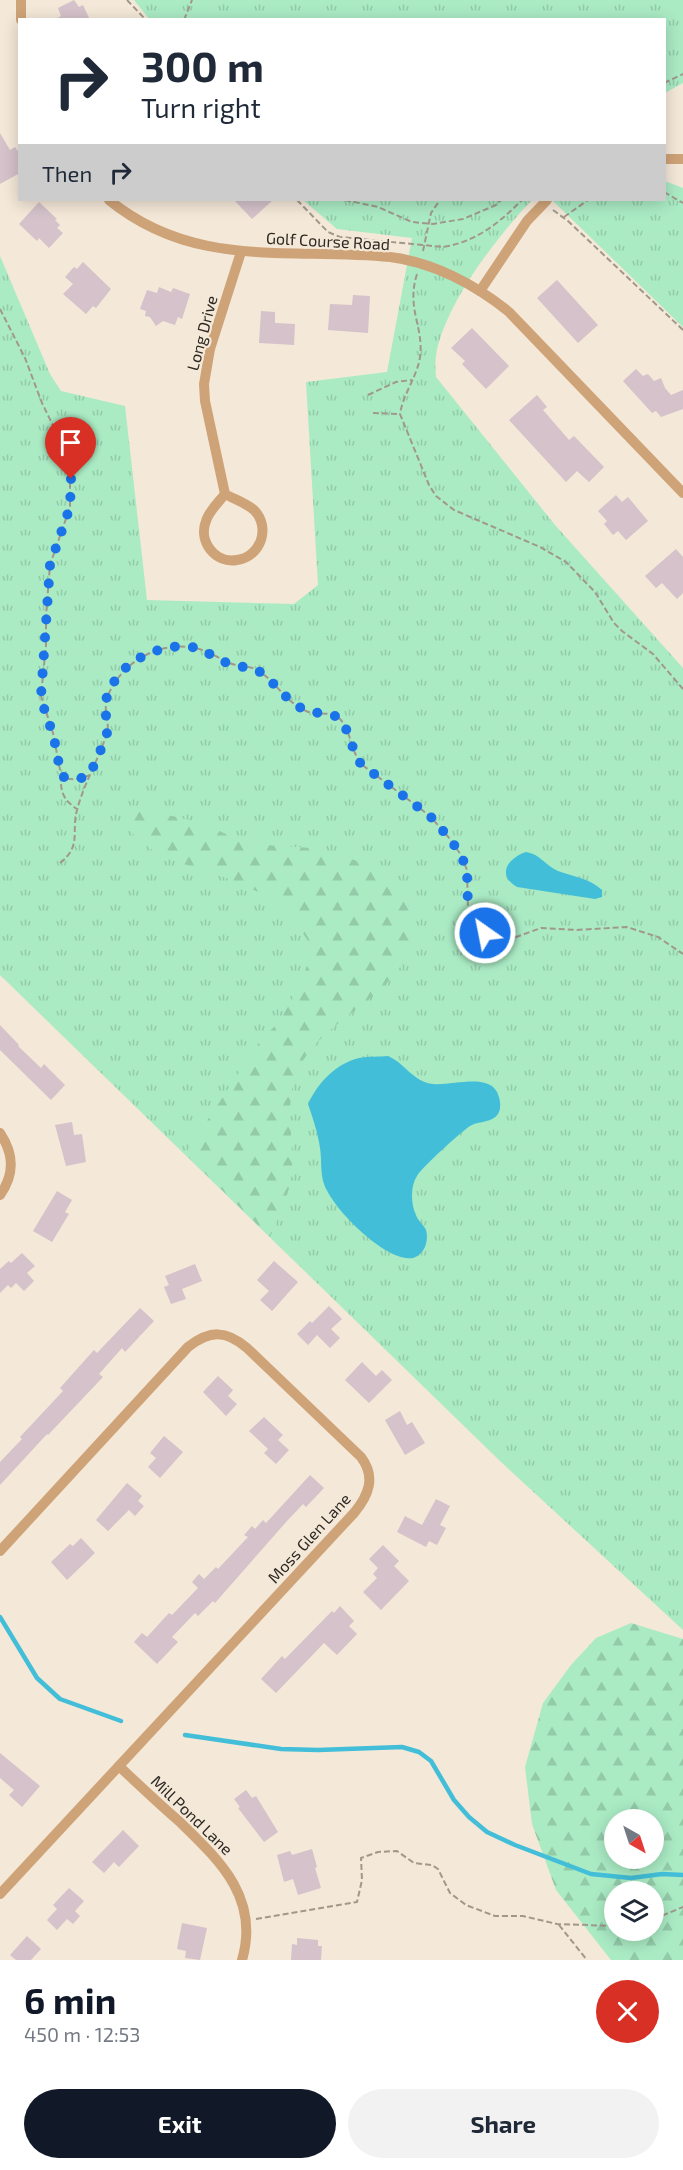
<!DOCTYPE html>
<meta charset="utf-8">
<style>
body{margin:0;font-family:"Exo 2",sans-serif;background:#f2f2f3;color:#1f2937;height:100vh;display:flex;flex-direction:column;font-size:22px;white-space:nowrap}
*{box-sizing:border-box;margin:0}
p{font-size:20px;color:#747a83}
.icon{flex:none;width:33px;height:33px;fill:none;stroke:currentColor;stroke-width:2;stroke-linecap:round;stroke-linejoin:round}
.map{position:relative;height:1960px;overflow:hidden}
.drawer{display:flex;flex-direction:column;background:#fff;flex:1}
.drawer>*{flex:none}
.hud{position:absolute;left:18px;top:18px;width:648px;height:183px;border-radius:0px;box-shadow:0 3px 15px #0003;background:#fff;color:#1f2937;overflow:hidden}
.needle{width:39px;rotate:141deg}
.fabs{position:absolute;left:604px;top:1809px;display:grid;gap:12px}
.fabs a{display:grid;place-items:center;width:60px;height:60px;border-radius:50%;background:#fff;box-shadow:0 3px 15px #0003;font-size:30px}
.pin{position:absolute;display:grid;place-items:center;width:51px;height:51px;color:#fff;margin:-62px -26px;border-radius:50% 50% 50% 0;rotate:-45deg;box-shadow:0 0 6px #0007}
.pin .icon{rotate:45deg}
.me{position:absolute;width:66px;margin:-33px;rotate:327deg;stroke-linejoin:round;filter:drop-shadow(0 0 4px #0008)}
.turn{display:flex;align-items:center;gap:21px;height:126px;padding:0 24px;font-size:27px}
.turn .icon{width:78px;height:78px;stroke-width:2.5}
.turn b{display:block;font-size:42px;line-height:51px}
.then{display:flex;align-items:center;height:57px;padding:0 24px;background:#0003;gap:12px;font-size:22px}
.round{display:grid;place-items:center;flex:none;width:63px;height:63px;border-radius:32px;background:#f2f2f3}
.headline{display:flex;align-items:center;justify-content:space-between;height:102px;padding:0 24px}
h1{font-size:36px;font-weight:700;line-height:45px;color:#111827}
.button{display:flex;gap:12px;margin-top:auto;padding:12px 24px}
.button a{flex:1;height:69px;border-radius:36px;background:#111827;color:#fff;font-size:24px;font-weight:700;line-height:69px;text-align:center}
.button a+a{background:#f2f2f3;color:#1f2937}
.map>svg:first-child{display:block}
.grass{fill:url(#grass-tufts)}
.forest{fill:url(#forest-firs);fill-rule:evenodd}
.water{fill:#42bed8}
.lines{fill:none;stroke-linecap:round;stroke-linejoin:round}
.stream{stroke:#42bed8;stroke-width:4.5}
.building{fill:#d5c2ca}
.path{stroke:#a1988c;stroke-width:2;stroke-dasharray:6 3;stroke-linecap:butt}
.minor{stroke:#cfa378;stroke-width:10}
.route{stroke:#1a73e8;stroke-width:10;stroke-dasharray:0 18}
.labels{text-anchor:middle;stroke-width:4.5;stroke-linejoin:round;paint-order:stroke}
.street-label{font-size:16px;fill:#2e2923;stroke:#f4e8d8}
</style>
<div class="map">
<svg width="683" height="1960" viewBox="0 0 683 1960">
<defs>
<pattern id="grass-tufts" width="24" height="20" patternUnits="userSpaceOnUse" patternTransform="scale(1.5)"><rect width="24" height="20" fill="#aaebc4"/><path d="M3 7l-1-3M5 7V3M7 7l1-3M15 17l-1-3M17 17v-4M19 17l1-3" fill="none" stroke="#93caa8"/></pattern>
<pattern id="forest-firs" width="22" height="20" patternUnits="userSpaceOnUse" patternTransform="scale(1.5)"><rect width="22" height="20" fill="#aaebc4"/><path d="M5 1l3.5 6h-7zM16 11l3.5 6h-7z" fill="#93caa8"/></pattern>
</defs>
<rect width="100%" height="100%" fill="#f4e8d8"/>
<g class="grass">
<polygon points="134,0 683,0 683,83 665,93 664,20 150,20"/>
<polygon points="665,181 683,188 683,327 552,200 664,200"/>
<path d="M303,200H532C497,237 452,295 438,345C435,356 435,366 436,377L555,525L683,668V1630L500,1461L0,975V256L50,374L61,391L125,406L147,600L294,604L318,585L306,382L387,372L412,238L337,229Z"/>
</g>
<g class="forest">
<path d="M139,808C158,813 178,817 197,822C214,826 229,838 247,842C273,848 299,845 324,850C390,866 448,916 389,981C360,1013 310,1033 295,1078C285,1106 294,1143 292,1173C289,1196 279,1216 270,1237L185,1154L260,1041L278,1023L297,991L308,963V941L295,921L263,894L224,877L162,857L139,840L123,824L131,814Z"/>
<path d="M631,1623L683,1639V1960H611L556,1890L532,1824L525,1767L543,1703L571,1665L596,1638ZM615,1820H654V1858H615ZM615,1892H654V1930H615Z"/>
</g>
<g class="water">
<path d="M526,852C540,854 546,866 558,871C574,877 589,878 602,890V897L595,899L517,887C496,875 508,858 526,852Z"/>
<path d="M388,1056C405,1063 413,1082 433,1084C452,1086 487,1073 497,1092C500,1098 502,1108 498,1114C492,1123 478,1121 470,1126C460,1133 423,1166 417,1176C410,1186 411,1205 416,1215C418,1221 424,1225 426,1230C430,1244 421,1261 406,1258C380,1255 333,1209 324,1184C320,1172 322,1160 320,1148C318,1133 313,1119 308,1104C318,1083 335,1064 359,1058C368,1056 379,1057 388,1056Z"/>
</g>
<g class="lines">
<g class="stream">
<polyline points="0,1617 37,1678 60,1699 121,1721"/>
<polyline points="185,1735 281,1749 318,1750 402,1747 419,1752 431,1761 454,1800 469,1817 487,1832 515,1845 591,1874 631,1878 662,1874 683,1875"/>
</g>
</g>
<g class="building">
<polygon points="74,0 79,7 83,5 90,20 54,20 61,16 58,8"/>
<polygon points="0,133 10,150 15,147 20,154 20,173 0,184"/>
<polygon points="234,200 273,200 252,219"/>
<polygon points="39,202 57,219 55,220 60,225 57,228 63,233 49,248 39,238 37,241 19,224"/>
<polygon points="83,262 111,289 96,308 93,306 86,314 63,294 73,284 65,277 74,267 77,269"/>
<polygon points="557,280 598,325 578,343 537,298"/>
<polygon points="159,287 171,292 173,288 190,294 182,319 178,317 175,325 163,321 156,326 150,317 145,316 146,311 140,309 147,290 157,293"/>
<polygon points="353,295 370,296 368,333 328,330 330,304 352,305"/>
<polygon points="261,311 275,312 275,323 295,324 294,345 259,343"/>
<polygon points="472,328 509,366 486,389 462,364 465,361 451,348"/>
<polygon points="636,369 643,376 648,374 654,381 661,378 665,388 671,395 683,390 683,409 661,417 656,411 652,413 623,381"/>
<polygon points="537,395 547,407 543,410 569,440 574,436 604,467 589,482 577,471 566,482 509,420"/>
<polygon points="616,495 622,502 628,497 648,521 626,540 618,531 613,535 604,524 607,521 598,511"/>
<polygon points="676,549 683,557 683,593 677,599 662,583 656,588 645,576"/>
<polygon points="0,1025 19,1045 18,1046 41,1068 44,1064 65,1085 51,1100 0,1050"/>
<polygon points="72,1122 74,1135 82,1134 86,1162 66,1166 55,1125"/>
<polygon points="57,1191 72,1200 65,1212 69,1214 52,1242 33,1231"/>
<polygon points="22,1253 35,1266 27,1273 34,1281 24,1291 16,1283 11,1288 8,1285 0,1293 0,1269 9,1261 11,1263"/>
<polygon points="274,1261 298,1282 272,1311 260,1300 269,1291 257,1280"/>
<polygon points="195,1264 202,1281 182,1289 186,1299 171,1304 164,1287 169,1285 165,1276"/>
<polygon points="329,1306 342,1319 331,1329 340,1338 330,1348 317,1335 308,1345 297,1334 310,1321 312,1323"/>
<polygon points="140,1308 154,1321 125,1352 122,1348 99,1374 103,1377 48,1435 47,1434 0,1485 0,1462 22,1439 20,1437 63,1391 60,1388 94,1350 97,1353"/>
<polygon points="362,1362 376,1376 382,1370 392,1380 369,1403 345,1380"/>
<polygon points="218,1376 233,1390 228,1396 237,1404 226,1416 203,1392"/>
<polygon points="400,1411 407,1425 412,1422 425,1443 405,1455 385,1420"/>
<polygon points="264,1417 283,1435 278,1440 289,1450 276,1464 264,1453 268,1449 249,1431"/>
<polygon points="164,1436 183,1452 160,1478 148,1467 156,1458 150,1453"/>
<polygon points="310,1475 324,1488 306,1507 303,1504 287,1521 215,1603 213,1601 198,1616 195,1613 172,1637 178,1642 157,1664 134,1642 142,1633 147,1637 169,1613 172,1615 198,1588 192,1582 199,1574 204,1579 216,1567 218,1569 248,1537 244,1535 252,1526 255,1529 263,1520 266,1523"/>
<polygon points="127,1483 142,1496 138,1501 144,1506 135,1516 129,1510 108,1531 96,1520"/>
<polygon points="436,1499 450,1506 440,1525 446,1528 437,1545 429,1541 426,1547 397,1532 405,1516 422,1525"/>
<polygon points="81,1538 95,1553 67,1580 51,1562 70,1544 73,1546"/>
<polygon points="383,1545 399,1561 394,1566 409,1581 381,1610 363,1592 377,1578 373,1574 378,1568 369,1559"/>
<polygon points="340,1606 354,1621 349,1626 357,1634 337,1655 324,1643 276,1693 261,1679 282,1656 285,1659 332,1611 334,1613"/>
<polygon points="0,1753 40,1786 22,1807 9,1795 14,1790 0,1778"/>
<polygon points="246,1790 252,1798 256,1796 278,1832 264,1842 238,1808 240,1807 234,1799"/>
<polygon points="123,1830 139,1846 119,1867 114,1862 104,1873 92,1862"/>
<polygon points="312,1849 317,1867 315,1868 321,1888 298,1895 293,1879 284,1882 277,1855 290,1851 292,1855"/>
<polygon points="69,1888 84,1901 75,1911 80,1916 73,1924 67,1919 57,1930 47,1920 57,1909 53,1905"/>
<polygon points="182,1923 207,1928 200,1960 185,1958 186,1951 177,1949"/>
<polygon points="27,1936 41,1949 31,1960 16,1960 10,1955"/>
<polygon points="297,1938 318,1940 318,1946 322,1946 321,1960 291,1960 292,1944 297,1945"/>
</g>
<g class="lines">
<g class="path">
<polyline points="127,0 146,20"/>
<polyline points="184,20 192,0"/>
<polyline points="664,83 683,74"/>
<polyline points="664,192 683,203"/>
<path d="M297,200L328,232L340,237L443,247C476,242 499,223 522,200"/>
<polyline points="345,200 378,207 412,222 433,224 463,219 496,205 501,200"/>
<polyline points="553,210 568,221 683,330"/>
<polyline points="564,217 588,200"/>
<polyline points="423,251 431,213 440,200"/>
<path d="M417,274C406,309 424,326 420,357C417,377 403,394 400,414L429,485L436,496L454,510L540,547L566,562L595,592L614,623L622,631L653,654L683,689"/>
<path d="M0,309L25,358L42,403L67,454L70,466V507L50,565L46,615V645L41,696L53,733L61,775C69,782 80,779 90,775"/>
<polyline points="368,395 396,382 412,380"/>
<polyline points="373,413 400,414"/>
<path d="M61,775C60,791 63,800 77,809"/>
<path d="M60,863C82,846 71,832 77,810C84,783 99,759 107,733C110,721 103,710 107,698C119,665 154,643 189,647C202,648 216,656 227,662C237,667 248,665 257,670C276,681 283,700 306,711C317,716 331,710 340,719C351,731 351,751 361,764L430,816L450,839L461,855L467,870L468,909L478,925L489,937L505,941L541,928L576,930L627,927L658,937L683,954"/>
<polyline points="256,1919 357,1902 362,1880 361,1858 378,1852 397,1851 414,1863 432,1865 438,1869 450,1893 466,1905 495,1916 523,1916 557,1924 615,1926"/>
<polyline points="654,1919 683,1907"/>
<polyline points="559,1925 587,1960"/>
</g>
<g class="minor">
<polyline points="21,0 21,20"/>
<polyline points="664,159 683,159"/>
<path d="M109,200C195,270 289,247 390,257C433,262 476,285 509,312L683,493"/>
<polyline points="480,291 527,221 547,200"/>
<path d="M225,494C234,499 246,503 254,510C271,527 261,557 237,560C215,564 198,541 206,521C209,511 218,503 225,494L205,401L204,384L210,349L241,252"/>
<path d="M0,1133C14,1154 15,1174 0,1195"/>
<path d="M0,1551L188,1347C210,1330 226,1330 247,1348L361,1457C376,1477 369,1495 354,1513L0,1894"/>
<path d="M119,1766C139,1785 159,1804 180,1822C220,1861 260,1898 242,1960"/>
</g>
</g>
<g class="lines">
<path class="route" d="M71,479L70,507L50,565L41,696L46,716L53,733L61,775C69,782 80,779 90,775C95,761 103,747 107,733C109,724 106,718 105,710C104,698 113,681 121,673C135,655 174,641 196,648C209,652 221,662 233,665C243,668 251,666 260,672C275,683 284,698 301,708C314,716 331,710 339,719C351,731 351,751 361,764L430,816L450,839L461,855L467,870L468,909L485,933"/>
</g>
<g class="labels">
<g class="street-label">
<text transform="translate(328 241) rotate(3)" y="6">Golf Course Road</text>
<text transform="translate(202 333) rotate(-75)" y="6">Long Drive</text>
<text transform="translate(309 1538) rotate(-48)" y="6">Moss Glen Lane</text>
<text transform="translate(192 1815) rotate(44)" y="6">Mill Pond Lane</text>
</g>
</g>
</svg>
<div class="fabs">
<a><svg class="needle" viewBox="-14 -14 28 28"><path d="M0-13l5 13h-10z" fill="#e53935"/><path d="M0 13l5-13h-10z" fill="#747a83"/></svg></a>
<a><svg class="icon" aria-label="layers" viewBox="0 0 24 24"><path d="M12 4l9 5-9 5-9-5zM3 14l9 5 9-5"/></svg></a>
</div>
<div class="pin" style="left:71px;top:479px;background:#d93025"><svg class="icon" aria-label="arrive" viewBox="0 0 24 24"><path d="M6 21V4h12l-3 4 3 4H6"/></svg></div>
<svg class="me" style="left:485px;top:933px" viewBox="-20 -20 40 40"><circle r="17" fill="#1a73e8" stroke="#fff" stroke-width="3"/><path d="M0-11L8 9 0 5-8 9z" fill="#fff"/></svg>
<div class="hud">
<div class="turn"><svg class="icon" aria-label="right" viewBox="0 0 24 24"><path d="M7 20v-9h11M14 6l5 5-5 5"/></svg><div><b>300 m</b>Turn right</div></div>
<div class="then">Then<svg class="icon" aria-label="right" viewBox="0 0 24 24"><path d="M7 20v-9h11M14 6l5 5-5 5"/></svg></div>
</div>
</div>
<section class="drawer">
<div class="headline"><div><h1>6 min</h1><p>450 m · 12:53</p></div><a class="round" style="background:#d93025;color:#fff"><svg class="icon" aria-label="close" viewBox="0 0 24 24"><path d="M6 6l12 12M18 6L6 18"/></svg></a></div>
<div class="button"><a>Exit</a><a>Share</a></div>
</section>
